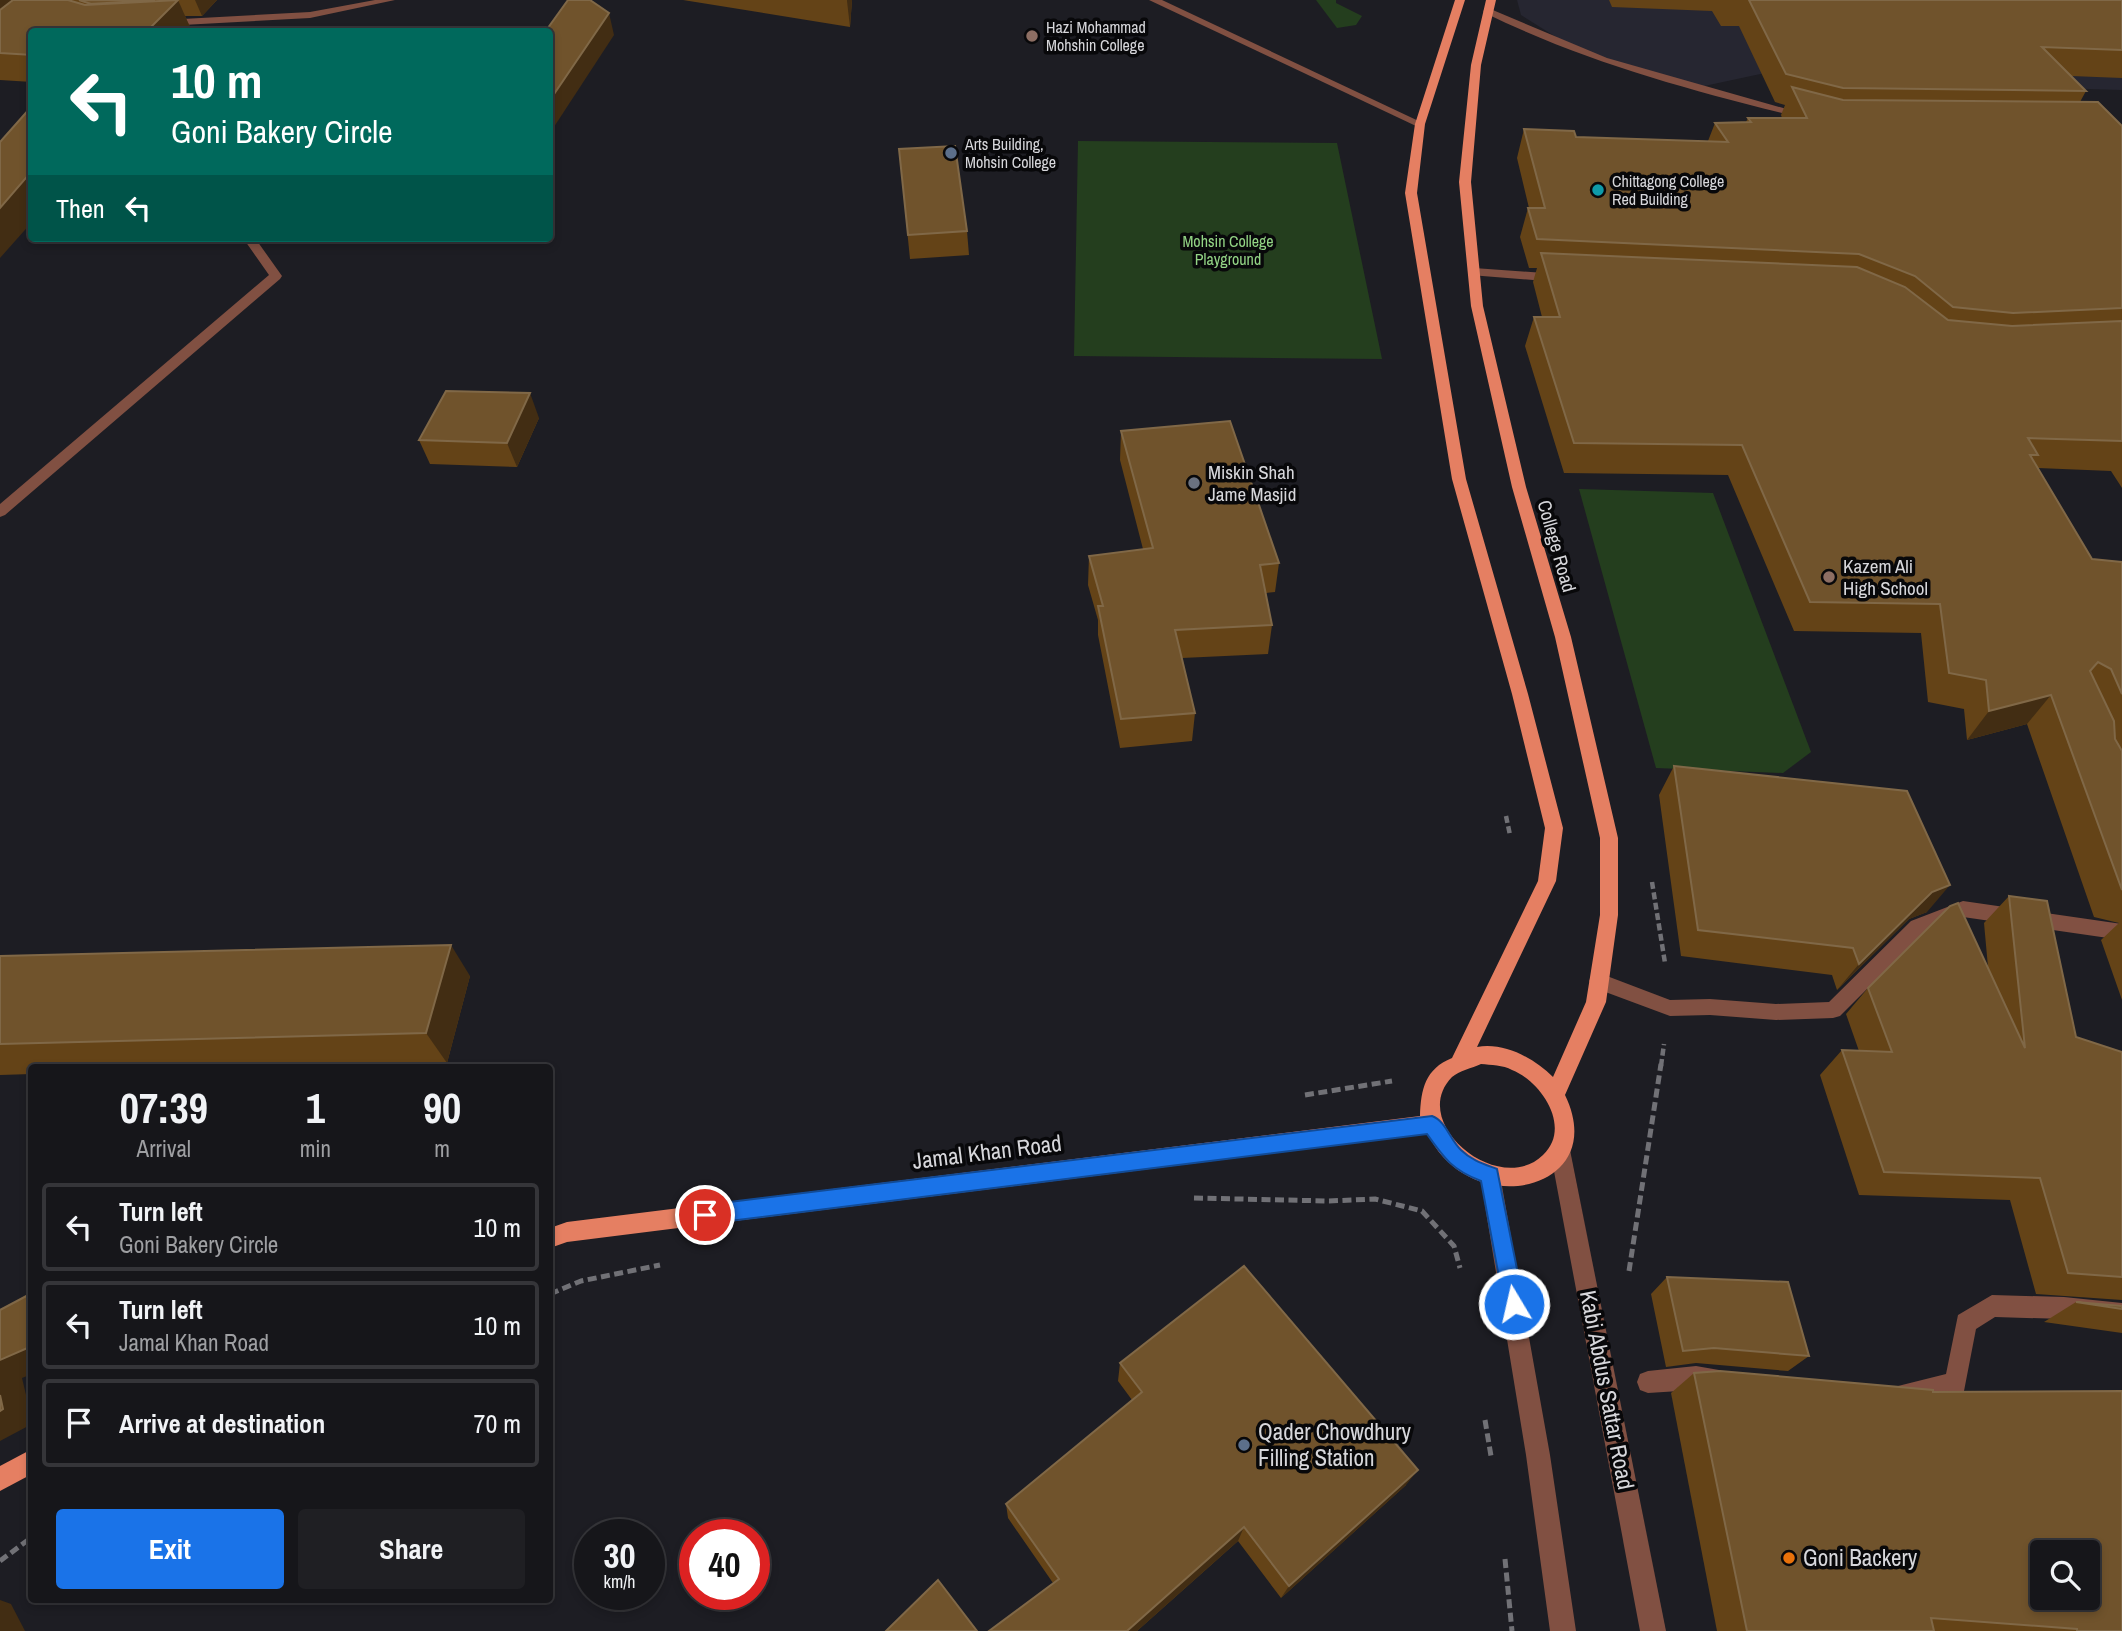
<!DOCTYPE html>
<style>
body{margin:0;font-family:"Archivo Narrow",sans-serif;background:#1f1f23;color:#f1f3f6;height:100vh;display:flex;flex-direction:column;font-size:26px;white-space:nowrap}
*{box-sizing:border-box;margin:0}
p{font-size:23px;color:#9e9fa2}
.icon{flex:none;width:38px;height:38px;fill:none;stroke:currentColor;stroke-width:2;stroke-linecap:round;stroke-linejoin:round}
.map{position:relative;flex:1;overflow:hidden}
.drawer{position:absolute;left:28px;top:1064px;width:525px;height:539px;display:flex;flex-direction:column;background:#16161a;border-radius:7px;box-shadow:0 4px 10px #0003,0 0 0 2px #353539}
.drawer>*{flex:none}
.hud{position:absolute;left:28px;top:28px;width:525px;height:214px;border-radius:7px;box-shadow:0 4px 10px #0003,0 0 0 2px #353539;background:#00695c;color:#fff;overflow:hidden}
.controls{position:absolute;left:2030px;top:1540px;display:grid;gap:14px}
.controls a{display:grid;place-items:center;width:70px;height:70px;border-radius:7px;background:#16161a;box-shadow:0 4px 10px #0003,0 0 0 2px #353539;font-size:35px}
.speed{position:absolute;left:574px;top:1519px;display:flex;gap:14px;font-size:35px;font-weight:700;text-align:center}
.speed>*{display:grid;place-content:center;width:91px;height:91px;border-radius:50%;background:#16161a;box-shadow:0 4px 10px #0003,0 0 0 2px #353539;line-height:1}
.speed small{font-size:18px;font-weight:400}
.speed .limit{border:10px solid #d22;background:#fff;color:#111}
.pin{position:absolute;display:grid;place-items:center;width:60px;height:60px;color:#fff;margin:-30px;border:4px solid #fff;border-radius:50%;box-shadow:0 2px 7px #0007}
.me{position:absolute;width:77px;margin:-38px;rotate:351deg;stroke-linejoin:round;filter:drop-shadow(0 0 5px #0008)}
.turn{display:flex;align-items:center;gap:24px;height:147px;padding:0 28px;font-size:32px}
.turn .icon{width:91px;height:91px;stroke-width:2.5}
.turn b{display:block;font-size:49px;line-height:60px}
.then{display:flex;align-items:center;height:66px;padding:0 28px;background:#0003;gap:14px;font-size:26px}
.eta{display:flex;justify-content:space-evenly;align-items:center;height:119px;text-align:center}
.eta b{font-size:42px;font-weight:700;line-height:49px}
.button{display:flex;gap:14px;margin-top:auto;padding:14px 28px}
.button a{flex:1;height:80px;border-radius:7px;background:#1a73e8;color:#fff;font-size:28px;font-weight:700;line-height:80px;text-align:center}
.button a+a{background:#1f1f23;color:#f1f3f6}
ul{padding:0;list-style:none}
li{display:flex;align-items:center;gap:21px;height:88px;margin:0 14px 10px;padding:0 14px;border:4px solid #353539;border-radius:7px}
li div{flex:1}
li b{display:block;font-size:26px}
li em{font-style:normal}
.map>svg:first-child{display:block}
.built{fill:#262631}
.green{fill:#243e1e}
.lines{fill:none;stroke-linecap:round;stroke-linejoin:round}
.path-far1{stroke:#717176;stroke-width:4.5;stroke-dasharray:7 3.5;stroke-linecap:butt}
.path{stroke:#717176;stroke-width:5;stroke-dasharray:9 4.5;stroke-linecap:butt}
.minor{fill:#815042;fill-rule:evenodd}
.major{fill:#e57f62;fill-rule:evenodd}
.wall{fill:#644317}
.shaded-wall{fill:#422d13}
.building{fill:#70532c;stroke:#806847;stroke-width:2;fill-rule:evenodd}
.route{fill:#1a73e8;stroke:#114b97;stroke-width:2}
.education-dot{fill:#8d6e63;stroke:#08080a;stroke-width:2.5}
.service-dot{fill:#5c6f8a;stroke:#08080a;stroke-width:2.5}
.culture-dot{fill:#0f9aa8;stroke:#08080a;stroke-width:2.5}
.worship-dot{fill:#6b7280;stroke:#08080a;stroke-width:2.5}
.food-dot{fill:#e8710a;stroke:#08080a;stroke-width:2.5}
.labels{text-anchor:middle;stroke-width:7;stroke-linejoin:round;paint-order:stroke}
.far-poi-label{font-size:16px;fill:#d7d7db;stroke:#08080a;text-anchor:start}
.far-park-label{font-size:16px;fill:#93d485;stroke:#08080a}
.poi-label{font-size:19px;fill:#d7d7db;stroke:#08080a;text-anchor:start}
.street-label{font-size:19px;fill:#d7d7db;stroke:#08080a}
.near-street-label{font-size:23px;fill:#d7d7db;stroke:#08080a}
.near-poi-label{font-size:23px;fill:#d7d7db;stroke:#08080a;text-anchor:start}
</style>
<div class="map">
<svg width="2122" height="1631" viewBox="0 0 2122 1631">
<rect width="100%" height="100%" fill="#1d1d23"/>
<polygon class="built" points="1517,0 2122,0 2122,90 1869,82 1765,73 1695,88 1572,47 1521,15"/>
<g class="green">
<polygon points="1316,0 1336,0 1336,3 1362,16 1356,25 1337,28"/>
<polygon points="1078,141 1337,143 1382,359 1074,356"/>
<polygon points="1579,489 1713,493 1811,752 1783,773 1656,768"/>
</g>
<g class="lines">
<g class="path-far1">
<polyline points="1506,816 1510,835"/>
<polyline points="1652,882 1665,963"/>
<polyline points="1661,1066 1664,1044"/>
</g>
<g class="path">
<polyline points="1305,1095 1392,1081"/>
<polyline points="1194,1198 1329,1201 1375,1199 1422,1211 1454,1246 1460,1268"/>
<polyline points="1629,1271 1661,1064"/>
<polyline points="550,1294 581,1281 660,1265"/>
<polyline points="1485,1420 1491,1456"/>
<polyline points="1505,1559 1512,1631"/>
<polyline points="0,1561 32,1537"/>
</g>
<g class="minor">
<polygon points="375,0 395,0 310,18 164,26 159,23 164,20 310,12"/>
<polygon points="1149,0 1162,0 1425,124 1416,126"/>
<path d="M1488,8L1607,58L1811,116L1806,119C1696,92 1587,63 1485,13L1483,11Z"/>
<polygon points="243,238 255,238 282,276 280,279 5,515 0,517 0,504 269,275"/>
<polygon points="1474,268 1558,274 1564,278 1558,282 1470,275 1468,272"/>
<polygon points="1963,901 2122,924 2122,940 1963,917 1925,931 1840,1016 1833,1018 1776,1020 1710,1015 1670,1016 1592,987 1589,981 1592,975 1599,973 1670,1000 1710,999 1776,1004 1829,1002 1911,921"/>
<polygon points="1560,1140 1567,1143 1570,1150 1666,1631 1640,1631 1550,1150 1553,1143"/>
<polygon points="1490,1165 1497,1168 1500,1175 1550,1455 1576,1631 1550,1631 1526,1455 1480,1175 1483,1168"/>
<polygon points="1992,1295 2064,1297 2122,1303 2122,1325 2064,1319 1995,1317 1976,1329 1964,1391 1906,1406 1898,1402 1894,1394 1898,1386 1946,1374 1958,1315"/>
<polygon points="1696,1366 1719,1370 1722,1378 1719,1386 1711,1389 1648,1393 1640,1390 1637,1382 1640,1374 1648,1371"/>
</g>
<g class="major">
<path d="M1455,0H1465L1425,124L1417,193L1466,479L1528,694L1563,828L1556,881L1477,1047C1504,1042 1534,1058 1553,1077L1586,1002L1600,915V838L1555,637L1512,487L1471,306L1459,182L1471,65L1486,0H1496L1481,65L1471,182L1483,306L1526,487L1571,637L1618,838V915L1606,1002L1565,1095C1612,1192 1469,1222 1428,1134L567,1242L550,1248V1228L567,1222L1420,1116C1421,1089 1425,1069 1452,1058L1538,881L1545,828L1512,694L1452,479L1405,193L1415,124ZM1481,1064C1491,1065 1503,1065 1512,1070C1542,1082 1572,1128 1543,1155C1499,1198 1407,1123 1452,1077C1459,1071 1472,1068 1481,1064Z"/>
<polygon points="32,1449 32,1474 0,1491 0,1466"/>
</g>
</g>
<g class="wall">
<polygon points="0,0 217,0 202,16 185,16 190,27 32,32 32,82 0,80"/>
<polygon points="683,0 852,0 850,27"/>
<polygon points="1609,0 2122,0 2122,78 2071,76 2086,91 2080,102 2122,126 2122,488 2111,471 2038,468 2092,559 2122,562 2122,1000 2101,940 2119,923 2094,917 2027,724 1967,740 1964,709 1928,702 1921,633 1794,631 1728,475 1564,473 1525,346 1534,317 1542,317 1533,282 1537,268 1529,268 1520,237 1528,208 1529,208 1517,158 1524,129 1576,137 1708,141 1715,123 1746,122 1748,118 1782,118 1781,115 1785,105 1775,102 1739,26 1721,26 1712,11 1612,7"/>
<polygon points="899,149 967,231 969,255 910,259"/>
<polygon points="539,418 517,467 430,464 419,440"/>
<polygon points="1121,431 1279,563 1275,592 1266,593 1272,625 1268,654 1182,658 1195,713 1192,741 1120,748 1098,635 1098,620 1088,585 1089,556 1143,549 1120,460"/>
<polygon points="1674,766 1927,912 1909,919 1837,990 1832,975 1681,956 1659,795"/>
<polygon points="2009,896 2076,1037 2122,1052 2122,1300 2036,1294 2010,1200 1859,1195 1820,1075 1842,1050 1859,1051 1846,1014 1868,988 1988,967 1984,923"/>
<polygon points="0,956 470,976 447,1063 279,1068 32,1068 32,1074 0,1075"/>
<polygon points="1667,1277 1809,1356 1788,1371 1696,1363 1666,1367 1651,1294"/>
<polygon points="2076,1302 2122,1306 2122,1333 2044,1322"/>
<polygon points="1120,1363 1406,1485 1281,1598 1238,1541 1137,1631 989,1631 1053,1583 1008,1518 1006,1504 1132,1400 1118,1381"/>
<polygon points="1694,1373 1933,1392 2122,1631 1717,1631 1671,1393"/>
</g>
<g class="shaded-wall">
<polygon points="0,0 24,0 0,15"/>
<polygon points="178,0 190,27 186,32 146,32"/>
<polygon points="195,0 217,0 202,16"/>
<polygon points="847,0 852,0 850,27 847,1"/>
<polygon points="609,13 614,35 550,133 550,100"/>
<polygon points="32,171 32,222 0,258 0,208"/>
<polygon points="530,393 539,418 517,467 507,443"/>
<polygon points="2051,695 2027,724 1967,740 1989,711"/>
<polygon points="1950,885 1927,912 1909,919 1837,990 1859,964 1932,892"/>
<polygon points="451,945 470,976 447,1063 426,1033"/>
<polygon points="32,1346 32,1374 22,1378 32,1420 32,1424 0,1441 0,1360"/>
<polygon points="1418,1470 1406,1485 1281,1598 1289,1586"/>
<polygon points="1244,1527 1238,1541 1137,1631 1127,1631"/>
<polygon points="0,1600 11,1604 25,1631 0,1631"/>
</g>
<g class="building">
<polygon points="13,0 68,0 85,5 178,0 146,32 32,32 32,55 0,53 0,10"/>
<polygon points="79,0 155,0 91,4"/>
<polygon points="568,0 590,0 609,13 550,100 550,32 545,32"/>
<polygon points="1749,0 2122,0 2122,50 2042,47 2086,91 1843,88 1786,74"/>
<polygon points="1792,87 1843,100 2098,102 2122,126 2122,308 2013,313 1953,307 1915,276 1859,254 1537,239 1528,208 1545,208 1524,129 1574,131 1576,137 1728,142 1715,123 1751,122 1748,118 1807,118"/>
<polygon points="32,106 32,171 0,208 0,142"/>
<polygon points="955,146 967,231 908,235 899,149"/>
<polygon points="1541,253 1857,267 1905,287 1948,320 2012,326 2122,321 2122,441 2028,438 2038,455 2030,455 2092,559 2122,562 2122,694 2111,669 2098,662 2090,671 2114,721 2115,739 2122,751 2122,890 2051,695 1989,711 1986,680 1949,673 1940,604 1810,602 1742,445 1574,443 1534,317 1560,317"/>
<polygon points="446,391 530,393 507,443 419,440"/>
<polygon points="1230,421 1279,563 1260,565 1272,625 1175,630 1195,713 1121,719 1098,606 1103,606 1089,556 1153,548 1121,431"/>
<polygon points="1674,766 1907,791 1950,885 1932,892 1859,964 1853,948 1698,930"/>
<polygon points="2009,896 2047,901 2076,1037 2122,1052 2122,1277 2068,1273 2040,1178 1884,1172 1842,1050 1892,1052 1868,988 1950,906 1958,903 2025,1048"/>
<polygon points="451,945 426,1033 0,1044 0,956"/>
<polygon points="1244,1266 1418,1470 1289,1586 1244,1527 1127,1631 989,1631 1059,1579 1006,1504 1142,1392 1120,1363"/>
<polygon points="1667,1277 1788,1282 1809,1356 1714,1348 1683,1351"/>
<polygon points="32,1293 32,1346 0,1360 0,1310"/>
<polygon points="2076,1302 2122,1306 2122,1309"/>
<path d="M1720,1371L1933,1390V1392L2122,1391V1631H2077V1629L1931,1618L1934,1631H1747L1694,1373ZM2042,1552H2088V1598H2042Z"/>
<polygon points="0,1395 3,1409 0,1411"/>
<polygon points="938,1580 977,1631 886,1631"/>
</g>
<path class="route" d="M1432,1116C1446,1121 1450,1140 1461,1150C1471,1160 1484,1164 1497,1169L1524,1304L1521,1312L1514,1315L1507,1312L1504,1304L1481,1181C1452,1170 1444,1158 1427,1134L705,1224L698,1221L695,1215L698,1208L705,1205Z"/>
<g class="education-dot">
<circle cx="1032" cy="36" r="7"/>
<circle cx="1829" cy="577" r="7"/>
</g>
<g class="service-dot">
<circle cx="951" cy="153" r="7"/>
<circle cx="1244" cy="1445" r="7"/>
</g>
<circle class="culture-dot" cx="1598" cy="190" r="7"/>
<circle class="worship-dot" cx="1194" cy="483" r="7"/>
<circle class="food-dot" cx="1789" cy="1558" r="7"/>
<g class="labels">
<g class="far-poi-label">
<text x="1046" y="33">Hazi Mohammad<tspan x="1046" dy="18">Mohshin College</tspan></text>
<text x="965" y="150">Arts Building,<tspan x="965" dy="18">Mohsin College</tspan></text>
<text x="1612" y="187">Chittagong College<tspan x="1612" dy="18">Red Building</tspan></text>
</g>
<g class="far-park-label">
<text x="1228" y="247">Mohsin College<tspan x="1228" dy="18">Playground</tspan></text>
</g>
<g class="poi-label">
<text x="1208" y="479">Miskin Shah<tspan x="1208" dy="22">Jame Masjid</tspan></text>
<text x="1843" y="573">Kazem Ali<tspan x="1843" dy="22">High School</tspan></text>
</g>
<g class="street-label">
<text transform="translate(1557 546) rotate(74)" y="7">College Road</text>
</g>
<g class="near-street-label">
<text transform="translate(987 1152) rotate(-7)" y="8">Jamal Khan Road</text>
<text transform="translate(1607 1390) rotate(79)" y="8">Kabi Abdus Sattar Road</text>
</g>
<g class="near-poi-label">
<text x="1258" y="1440">Qader Chowdhury<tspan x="1258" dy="26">Filling Station</tspan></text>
<text x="1803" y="1566">Goni Backery</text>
</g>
</g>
</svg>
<div class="controls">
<a><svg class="icon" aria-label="search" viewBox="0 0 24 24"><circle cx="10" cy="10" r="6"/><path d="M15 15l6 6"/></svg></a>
</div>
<div class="speed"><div>30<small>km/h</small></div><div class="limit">40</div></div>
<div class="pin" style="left:705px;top:1215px;background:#d93025"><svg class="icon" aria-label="arrive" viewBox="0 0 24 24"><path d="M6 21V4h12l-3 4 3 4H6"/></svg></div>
<svg class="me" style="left:1514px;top:1304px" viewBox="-20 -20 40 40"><circle r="17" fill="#1a73e8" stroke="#fff" stroke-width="3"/><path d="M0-11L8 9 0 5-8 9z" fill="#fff"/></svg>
<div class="hud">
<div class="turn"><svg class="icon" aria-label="left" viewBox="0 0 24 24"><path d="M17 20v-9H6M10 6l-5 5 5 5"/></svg><div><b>10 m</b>Goni Bakery Circle</div></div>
<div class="then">Then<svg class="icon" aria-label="left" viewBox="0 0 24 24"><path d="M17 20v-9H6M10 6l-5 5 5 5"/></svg></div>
</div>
<section class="drawer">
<div class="eta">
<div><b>07:39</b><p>Arrival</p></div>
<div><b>1</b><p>min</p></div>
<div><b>90</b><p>m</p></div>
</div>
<ul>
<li><svg class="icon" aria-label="left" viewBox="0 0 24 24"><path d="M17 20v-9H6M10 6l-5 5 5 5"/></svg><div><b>Turn left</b><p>Goni Bakery Circle</p></div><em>10 m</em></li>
<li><svg class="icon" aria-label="left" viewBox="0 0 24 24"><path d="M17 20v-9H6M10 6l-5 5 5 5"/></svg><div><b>Turn left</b><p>Jamal Khan Road</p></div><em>10 m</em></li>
<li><svg class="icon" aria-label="arrive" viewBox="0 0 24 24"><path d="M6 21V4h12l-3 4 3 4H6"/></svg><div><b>Arrive at destination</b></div><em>70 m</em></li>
</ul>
<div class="button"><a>Exit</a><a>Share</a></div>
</section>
</div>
